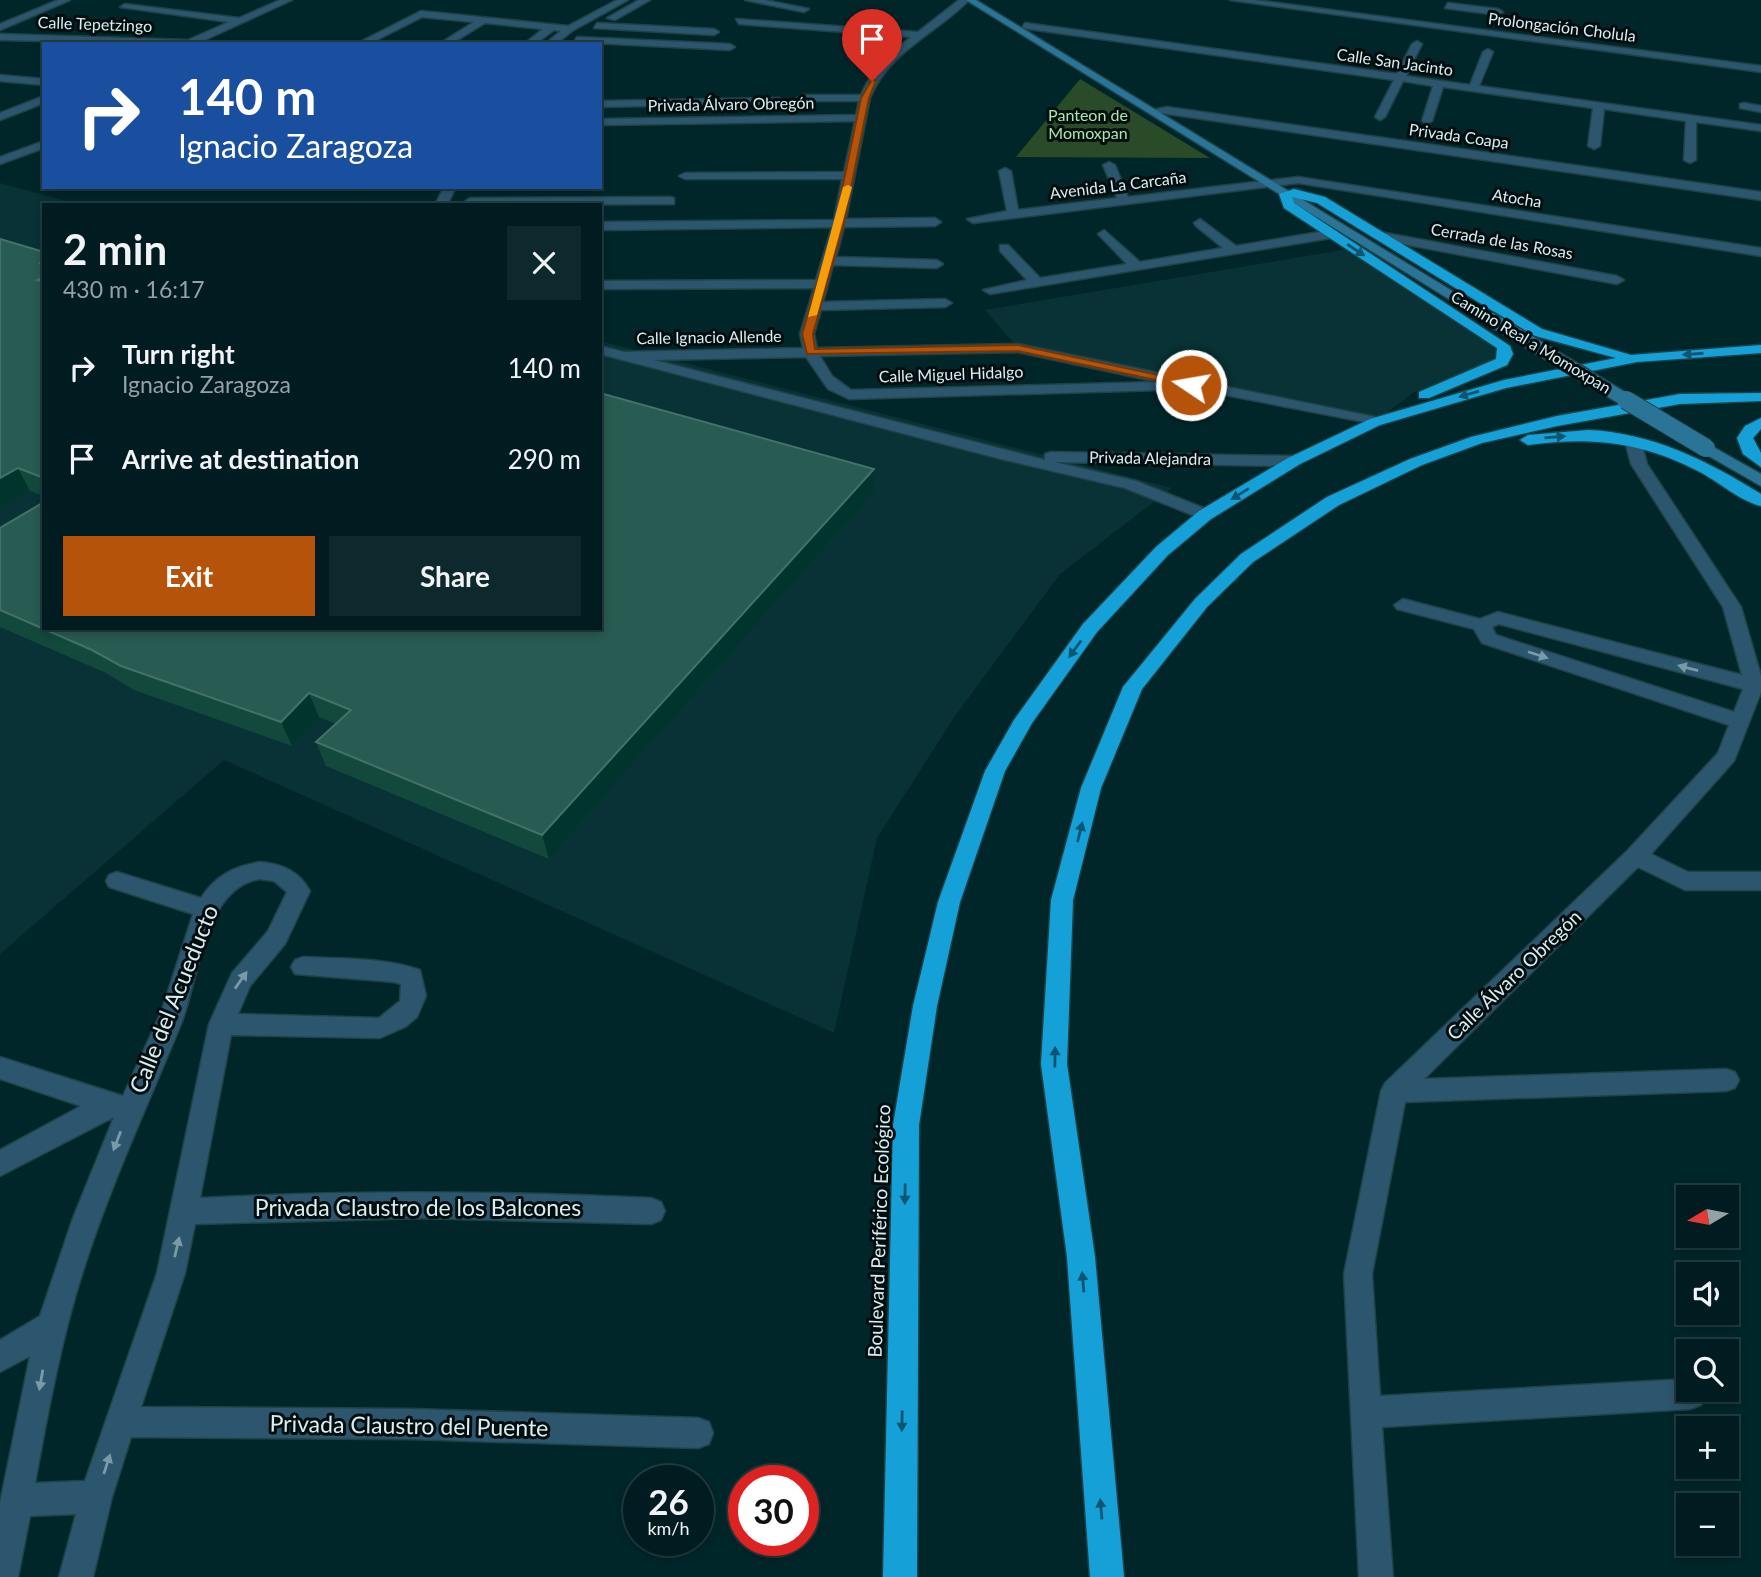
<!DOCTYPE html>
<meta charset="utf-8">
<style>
body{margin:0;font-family:Lato,sans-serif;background:#0e292d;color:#f1f3f6;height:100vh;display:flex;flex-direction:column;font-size:26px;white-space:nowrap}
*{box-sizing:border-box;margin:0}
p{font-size:23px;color:#95a1a5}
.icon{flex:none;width:38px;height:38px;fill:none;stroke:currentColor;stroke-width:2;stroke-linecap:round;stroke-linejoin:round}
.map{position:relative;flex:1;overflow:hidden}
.drawer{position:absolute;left:42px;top:203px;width:560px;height:427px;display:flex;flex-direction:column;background:#001c20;border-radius:0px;box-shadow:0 4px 10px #0003,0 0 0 2px #223a3e}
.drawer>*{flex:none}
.guide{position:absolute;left:42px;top:42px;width:560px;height:147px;border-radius:0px;box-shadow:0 4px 10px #0003,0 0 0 2px #223a3e;background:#1a4fa0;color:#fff;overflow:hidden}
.needle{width:46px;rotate:260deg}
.controls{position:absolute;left:1676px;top:1185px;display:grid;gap:14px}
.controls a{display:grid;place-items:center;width:63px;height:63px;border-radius:0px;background:#001c20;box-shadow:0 4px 10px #0003,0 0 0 2px #223a3e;font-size:35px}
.speed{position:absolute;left:623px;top:1465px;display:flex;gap:14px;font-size:35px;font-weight:700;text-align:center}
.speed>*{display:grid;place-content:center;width:91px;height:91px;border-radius:50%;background:#001c20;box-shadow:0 4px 10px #0003,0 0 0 2px #223a3e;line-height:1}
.speed small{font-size:18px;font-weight:400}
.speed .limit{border:10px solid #d22;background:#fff;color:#111}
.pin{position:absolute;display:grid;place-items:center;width:60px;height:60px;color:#fff;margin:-72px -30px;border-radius:50% 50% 50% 0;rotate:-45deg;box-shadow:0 0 7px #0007}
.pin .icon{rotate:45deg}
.me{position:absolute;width:77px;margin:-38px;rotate:282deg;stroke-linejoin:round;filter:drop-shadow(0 0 5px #0008)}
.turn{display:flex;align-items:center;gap:24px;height:147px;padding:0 21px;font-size:32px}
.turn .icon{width:91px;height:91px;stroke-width:2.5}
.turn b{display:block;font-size:49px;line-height:60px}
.round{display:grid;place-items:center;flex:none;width:74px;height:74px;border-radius:0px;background:#0e292d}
.summary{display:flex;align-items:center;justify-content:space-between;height:119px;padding:0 21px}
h1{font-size:42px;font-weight:700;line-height:52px}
.button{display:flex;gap:14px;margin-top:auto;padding:14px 21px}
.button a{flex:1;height:80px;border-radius:0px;background:#b45309;color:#fff;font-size:28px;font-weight:700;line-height:80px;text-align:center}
.button a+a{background:#0e292d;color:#f1f3f6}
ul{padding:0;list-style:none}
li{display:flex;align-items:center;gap:21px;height:91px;padding:0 21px}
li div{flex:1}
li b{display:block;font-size:26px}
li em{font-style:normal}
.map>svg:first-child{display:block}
.built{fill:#083235}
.green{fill:#294b28}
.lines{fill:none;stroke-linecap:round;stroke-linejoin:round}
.street-casing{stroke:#1e4246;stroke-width:3}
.secondary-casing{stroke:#1e4246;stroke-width:3}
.highway-casing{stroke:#1e4246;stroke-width:3}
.street{fill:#2c566d;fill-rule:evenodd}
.secondary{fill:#2a7498;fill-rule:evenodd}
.highway{fill:#16a0d8;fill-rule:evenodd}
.secondary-bridge-far1-casing{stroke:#1e4246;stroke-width:16;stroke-linecap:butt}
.secondary-bridge-casing{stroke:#1e4246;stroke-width:20;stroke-linecap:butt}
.secondary-bridge-far1{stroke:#2a7498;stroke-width:13}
.secondary-bridge{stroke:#2a7498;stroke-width:18}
.wall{fill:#13493d}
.shaded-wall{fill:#02342e}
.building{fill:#285b51;stroke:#44726a;stroke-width:2}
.oneway{fill:#0c5673}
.oneway2{fill:#7a9aa8}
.route{fill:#b45309;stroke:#753606;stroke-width:2}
.slow{fill:#f59e0b}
.labels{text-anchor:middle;stroke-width:6;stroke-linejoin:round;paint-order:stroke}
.far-street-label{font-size:16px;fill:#d9eef0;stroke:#010d0e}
.far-park-label{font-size:16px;fill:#abe6a8;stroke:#010d0e}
.street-label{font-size:19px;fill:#d9eef0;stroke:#010d0e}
.near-street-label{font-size:23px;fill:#d9eef0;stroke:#010d0e}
</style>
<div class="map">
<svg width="1761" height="1577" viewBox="0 0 1761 1577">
<rect width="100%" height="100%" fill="#00262a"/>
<g class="built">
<polygon points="0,183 80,205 44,205 44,628 600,628 600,341 1172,488 1060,574 955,716 877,838 834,1033 224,760 0,954"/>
<polygon points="1348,249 1494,346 1499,355 1490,362 1414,392 1375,422 1018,348 985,310"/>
</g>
<polygon class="green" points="1080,79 1210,158 1016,157"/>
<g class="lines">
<defs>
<g id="street">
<polygon points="58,0 70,0 0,30 0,24"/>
<polygon points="280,0 292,0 196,44 0,40 0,34 188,40 229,22 120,7 125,4 239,18"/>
<polygon points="617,0 628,0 572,31 556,44 545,44 561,31 554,30 535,44 524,44 543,29 485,23 451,44 439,44 474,22 422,17 369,44 356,44 421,11 568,26"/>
<polygon points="639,0 650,0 615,20 607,18"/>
<polygon points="745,0 765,0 809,9 804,12"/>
<path d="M959,0H969C936,34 889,51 870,98L846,219L935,218L941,222L935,226L844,227L836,257L937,260L943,264L937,268L833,265L823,302L945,299L952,303L945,307L821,310L814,334L817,348L1018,344L1375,417L1380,419V425L1194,389L849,399L828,389L806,357L654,360L1045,460V454L1051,452L1294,456L1302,461L1294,466L1054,462L1136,481L1211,511L1213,515L1211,519L1205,520L1125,488L1001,459L600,354V346L624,352L803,348L800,334L814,288L600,289V281L816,280L832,227L600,230V222L834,220L842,179H685L679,176L685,173L844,172L855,121L600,125V119L856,115L859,101H802L797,98L802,95H861C872,69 890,54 911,37L739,24L736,19L918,32ZM1018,352L1158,382L851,390L832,376L820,356Z"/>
<polygon points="1230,0 1254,0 1761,66 1761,72"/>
<polygon points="1448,3 1498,9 1503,12 1498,15 1445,8"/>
<polygon points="597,23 714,29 719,32 714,35 594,28"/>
<polygon points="1025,23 1397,74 1412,44 1417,41 1422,44 1406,76 1470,85 1483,52 1488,49 1493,52 1479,86 1761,125 1761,131 1696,122 1696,160 1690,163 1684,160 1686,121 1604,109 1600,146 1594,149 1588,146 1593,108 1443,87 1432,121 1427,124 1422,121 1433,86 1403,81 1385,117 1380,120 1375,117 1394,80 1022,28"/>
<polygon points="577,37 730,44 735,47 730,50 574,42"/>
<polygon points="0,75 44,79 44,85 0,81"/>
<polygon points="44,96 44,103 0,120 0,113"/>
<polygon points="779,98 784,101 783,103 600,107 600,101"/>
<polygon points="1744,103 1761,106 1761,112 1740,108 1740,104"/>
<polygon points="1167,107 1761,192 1761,200 1147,111"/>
<polygon points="44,141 44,148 0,164 0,157"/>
<polygon points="1109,162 1115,165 1128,197 1298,177 1761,248 1761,256 1298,183 973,223 967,219 1007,211 999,171 1005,168 1011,171 1018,210 1117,198 1103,165"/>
<polygon points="444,187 456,187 447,205 435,205"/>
<polygon points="670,197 674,198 674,204 467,205 464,202 470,198"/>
<polygon points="1200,219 1236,246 1331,230 1337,234 1331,238 990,294 983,290 1027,280 1000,251 1000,245 1008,245 1040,278 1127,264 1098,234 1104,230 1140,262 1223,248 1196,226 1194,223"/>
<polygon points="1380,232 1617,276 1624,280 1617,284 1376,239 1374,236"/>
<path d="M1633,436L1641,441L1647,464L1741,607L1761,676V692L1734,761L1651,854L1688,872H1761V890H1685L1638,867L1424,1079L1726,1069L1735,1072L1739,1080L1735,1088L1726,1091L1405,1102L1372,1274L1380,1396L1689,1379V1390H1703L1705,1394L1701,1405L1690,1409L1382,1427L1393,1577H1359L1344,1274L1381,1091L1385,1083L1628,850L1718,753L1729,725L1482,643L1474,629L1397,609L1394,605L1403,599L1480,619L1498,612L1742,675L1723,607L1631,464L1625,441ZM1499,624L1743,689L1734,712L1496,635L1492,627Z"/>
<path d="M260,862C282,864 299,871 310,891L285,944L250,986L238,1014L379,1018L400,1001L401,984L394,982L295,974L291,967L295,960L303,957C342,959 383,957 420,970L426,996L417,1017L405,1027L380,1038L231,1035L200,1198C350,1190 500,1191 651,1198L661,1202L665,1211L661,1220L651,1224L419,1218L195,1224L185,1273L141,1407L410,1409L698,1418L709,1422L713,1433L709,1444L698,1448L410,1439L131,1437L112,1497L93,1577H59L76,1514L30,1516L18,1577H0V1503L30,1356L0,1372V1340L40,1316L73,1218L114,1117L0,1176V1150L81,1106L0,1079V1057L123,1096L162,1010L193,914L109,887L106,881L109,875L117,872L201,898C215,876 234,866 260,862ZM260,879L274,881L287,892L268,931L232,973L209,1024L157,1273L85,1481L35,1483C48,1412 61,1340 83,1271C110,1186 147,1107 181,1024C199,980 203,888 260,879Z"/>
</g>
<g id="secondary">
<polygon points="966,0 976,0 1498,319 1486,322"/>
<polygon points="1706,443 1761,474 1761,486 1700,451 1698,448"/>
</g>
<g id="highway">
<polygon points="1294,189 1325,197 1542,329 1631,355 1761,345 1761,353 1637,362 1506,388 1380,425 1300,464 1211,519 1168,555 1097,632 1032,723 1005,771 960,902 937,1006 919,1125 917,1577 883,1577 893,1125 913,1006 938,902 985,771 1014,720 1083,624 1156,547 1199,511 1288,458 1370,419 1504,380 1616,358 1532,335 1317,203 1292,197 1294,203 1510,346 1513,354 1507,365 1429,398 1419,398 1419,392 1496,359 1497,348 1284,208 1279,194"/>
<polygon points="1761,393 1761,401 1680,404 1557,426 1482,443 1422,465 1339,505 1253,562 1207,607 1142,689 1101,788 1073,900 1067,1064 1095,1257 1124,1577 1090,1577 1067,1257 1041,1064 1051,900 1081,788 1123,687 1195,599 1241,554 1327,497 1410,459 1471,437 1557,416 1680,394"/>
<polygon points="1761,418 1761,429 1753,438 1761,453 1761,467 1743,454 1737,438 1745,426"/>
<path d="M1589,430C1652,433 1708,461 1761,494V506C1740,501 1719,482 1700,472C1643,442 1591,436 1528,445L1520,440L1528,435Z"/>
</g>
</defs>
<use href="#street" class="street-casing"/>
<use href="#secondary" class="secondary-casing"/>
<use href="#highway" class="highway-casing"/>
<use href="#street" class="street"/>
<use href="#secondary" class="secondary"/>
<use href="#highway" class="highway"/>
<defs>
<polyline id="secondary-bridge-far1" points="1491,319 1629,402"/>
<polyline id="secondary-bridge" points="1626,400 1706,448"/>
</defs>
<use href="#secondary-bridge-far1" class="secondary-bridge-far1-casing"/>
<use href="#secondary-bridge" class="secondary-bridge-casing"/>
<use href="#secondary-bridge-far1" class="secondary-bridge-far1"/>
<use href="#secondary-bridge" class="secondary-bridge"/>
</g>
<g class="wall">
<polygon points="44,252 44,496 30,491 0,508"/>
<polygon points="874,492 549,859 326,766 316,742 336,724 319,717 292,746 134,690 106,673 0,627 0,528"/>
</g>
<g class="shaded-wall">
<polygon points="18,468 30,491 0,508 0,478"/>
<polygon points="874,469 874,492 549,859 542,835"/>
<polygon points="309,693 319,717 292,746 281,722"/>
</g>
<g class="building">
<polygon points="0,239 44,252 44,260 40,263 44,265 44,277 37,280 44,282 44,478 18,468 0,478"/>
<polygon points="600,393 874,469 542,835 316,742 351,710 309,693 281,722 121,666 92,650 0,610 0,528 44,502 44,628 600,628"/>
</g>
<defs><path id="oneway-solid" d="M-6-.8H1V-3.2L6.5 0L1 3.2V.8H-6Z" transform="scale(1.75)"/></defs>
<g class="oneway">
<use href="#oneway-solid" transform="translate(1356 250) rotate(33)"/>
<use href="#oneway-solid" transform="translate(1693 354) rotate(176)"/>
<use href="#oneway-solid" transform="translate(1469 394) rotate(164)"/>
<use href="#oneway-solid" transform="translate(1555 437) rotate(-5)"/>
<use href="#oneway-solid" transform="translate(1240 494) rotate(148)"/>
<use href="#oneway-solid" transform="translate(1075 649) rotate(126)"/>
<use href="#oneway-solid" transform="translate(1080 832) rotate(-76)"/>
<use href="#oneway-solid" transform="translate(1055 1057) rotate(-89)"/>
<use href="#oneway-solid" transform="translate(905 1194) rotate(91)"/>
<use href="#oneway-solid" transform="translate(1083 1282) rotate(-95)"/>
<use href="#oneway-solid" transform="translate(902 1421) rotate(91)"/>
<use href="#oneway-solid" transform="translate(1101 1509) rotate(-95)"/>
</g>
<g class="oneway2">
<use href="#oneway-solid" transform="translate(1538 655) rotate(18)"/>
<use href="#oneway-solid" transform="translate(1688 668) rotate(-165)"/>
<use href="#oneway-solid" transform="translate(241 980) rotate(-55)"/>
<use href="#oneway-solid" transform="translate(117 1141) rotate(111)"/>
<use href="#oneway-solid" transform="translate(177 1247) rotate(-77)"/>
<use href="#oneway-solid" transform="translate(41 1380) rotate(100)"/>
<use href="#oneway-solid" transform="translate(107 1464) rotate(-72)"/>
</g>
<polygon class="route" points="872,79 876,81 869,98 844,223 813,334 815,349 1018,345 1191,382 1194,383 1194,388 1018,351 807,354 802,334 835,223 861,98"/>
<polygon class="slow" points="848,185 852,187 817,315 808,317 843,187"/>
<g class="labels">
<g class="far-street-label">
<text transform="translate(95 24) rotate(2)" y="6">Calle Tepetzingo</text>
<text transform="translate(1562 27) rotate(7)" y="6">Prolongación Cholula</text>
<text transform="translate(1395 62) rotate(8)" y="6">Calle San Jacinto</text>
<text transform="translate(731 104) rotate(-1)" y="6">Privada Álvaro Obregón</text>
<text transform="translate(1459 136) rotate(8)" y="6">Privada Coapa</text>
<text transform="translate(1118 185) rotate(-7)" y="6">Avenida La Carcaña</text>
<text transform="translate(1517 198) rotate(9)" y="6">Atocha</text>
<text transform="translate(1502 241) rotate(10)" y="6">Cerrada de las Rosas</text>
<text transform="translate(709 337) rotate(-1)" y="6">Calle Ignacio Allende</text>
<text transform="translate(1531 342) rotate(31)" y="6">Camino Real a Momoxpan</text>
<text transform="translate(951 374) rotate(-2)" y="6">Calle Miguel Hidalgo</text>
<text transform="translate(1150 458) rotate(1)" y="6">Privada Alejandra</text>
</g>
<g class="far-park-label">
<text x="1088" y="121">Panteon de<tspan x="1088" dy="18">Momoxpan</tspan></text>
</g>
<g class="street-label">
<text transform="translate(1514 975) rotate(-44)" y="7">Calle Álvaro Obregón</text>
<text transform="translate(879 1231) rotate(-88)" y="7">Boulevard Periférico Ecológico</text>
</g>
<g class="near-street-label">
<text transform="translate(174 999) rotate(-68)" y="8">Calle del Acueducto</text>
<text x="418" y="1216">Privada Claustro de los Balcones</text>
<text transform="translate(409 1426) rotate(1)" y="8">Privada Claustro del Puente</text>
</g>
</g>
</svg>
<div class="controls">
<a><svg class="needle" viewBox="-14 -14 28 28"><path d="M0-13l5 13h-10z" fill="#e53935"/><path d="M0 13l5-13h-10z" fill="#95a1a5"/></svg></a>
<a><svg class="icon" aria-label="sound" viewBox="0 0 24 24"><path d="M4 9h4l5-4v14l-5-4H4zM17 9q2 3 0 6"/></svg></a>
<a><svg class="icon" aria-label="search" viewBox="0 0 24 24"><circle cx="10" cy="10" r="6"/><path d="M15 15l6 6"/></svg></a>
<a>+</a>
<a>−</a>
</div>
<div class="speed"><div>26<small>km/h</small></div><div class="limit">30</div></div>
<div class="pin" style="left:872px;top:81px;background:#d93025"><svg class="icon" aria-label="arrive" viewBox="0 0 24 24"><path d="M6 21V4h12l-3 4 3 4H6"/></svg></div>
<svg class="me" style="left:1191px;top:385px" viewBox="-20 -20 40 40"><circle r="17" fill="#b45309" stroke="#fff" stroke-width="3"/><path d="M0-11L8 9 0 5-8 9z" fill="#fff"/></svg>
<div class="guide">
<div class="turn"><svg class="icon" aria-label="right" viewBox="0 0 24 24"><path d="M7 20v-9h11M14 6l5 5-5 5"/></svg><div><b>140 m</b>Ignacio Zaragoza</div></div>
</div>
<section class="drawer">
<div class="summary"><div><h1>2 min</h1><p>430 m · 16:17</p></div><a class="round"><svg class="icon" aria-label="close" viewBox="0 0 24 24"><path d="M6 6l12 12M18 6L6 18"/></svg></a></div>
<ul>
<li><svg class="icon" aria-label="right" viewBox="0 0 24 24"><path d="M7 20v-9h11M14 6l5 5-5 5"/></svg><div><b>Turn right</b><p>Ignacio Zaragoza</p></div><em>140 m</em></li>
<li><svg class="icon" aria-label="arrive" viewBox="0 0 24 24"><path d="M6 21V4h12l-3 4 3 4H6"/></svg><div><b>Arrive at destination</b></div><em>290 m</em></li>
</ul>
<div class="button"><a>Exit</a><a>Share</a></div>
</section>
</div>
